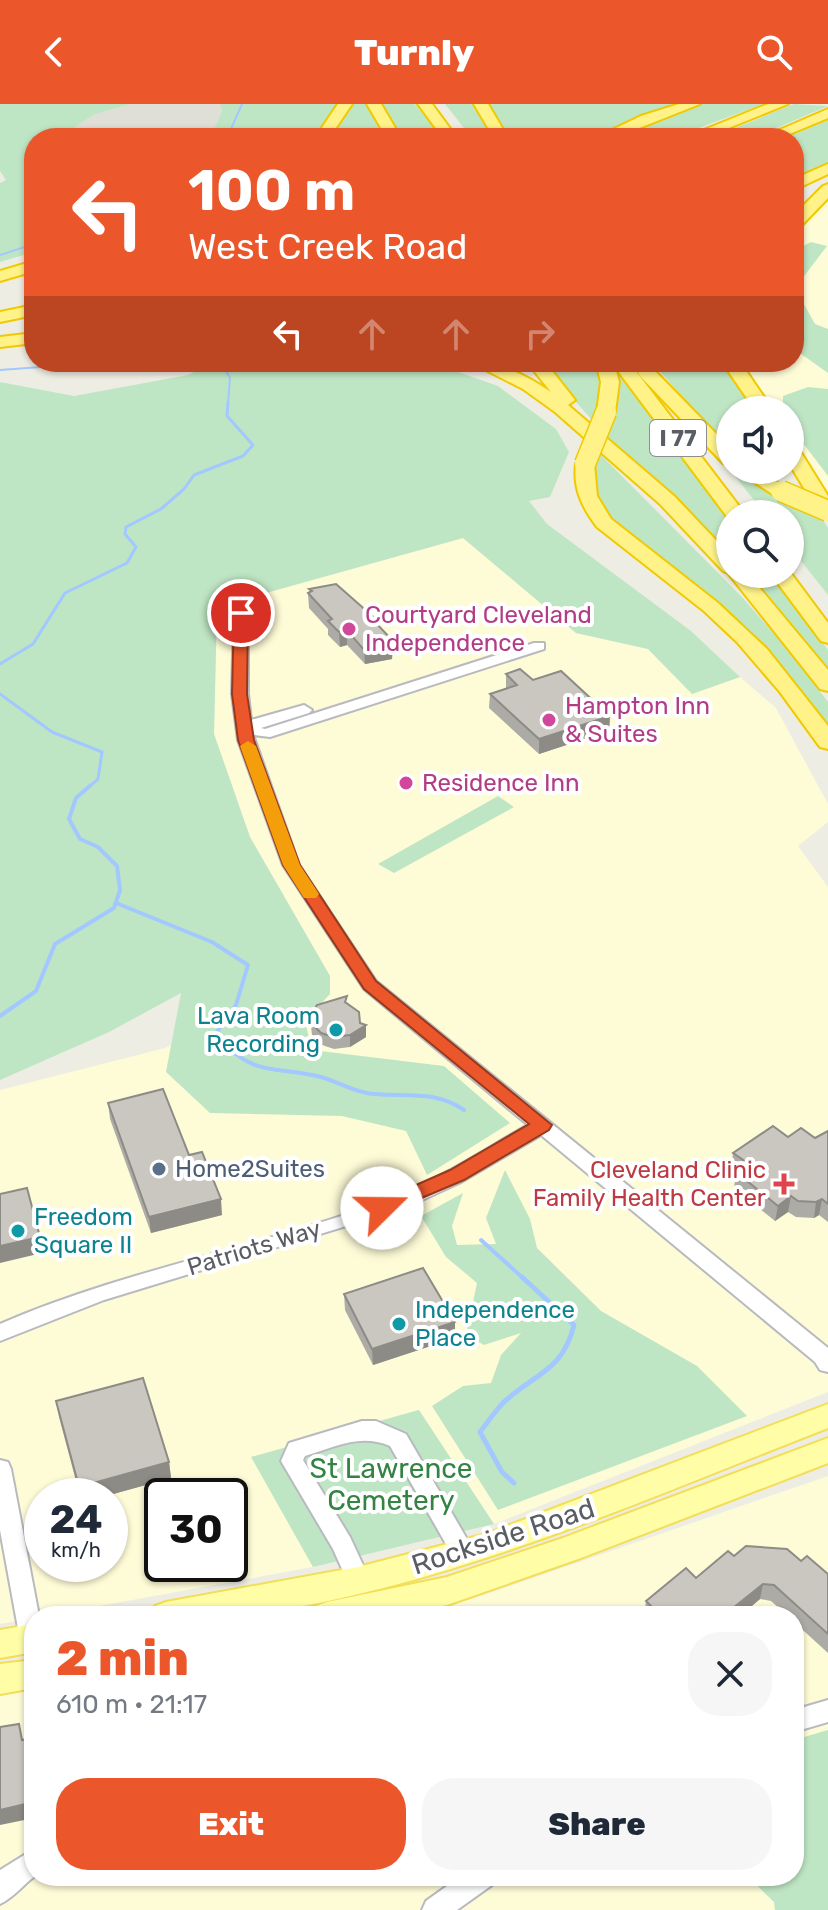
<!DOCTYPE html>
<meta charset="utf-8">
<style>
body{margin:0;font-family:Rubik,sans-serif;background:#f6f6f7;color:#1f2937;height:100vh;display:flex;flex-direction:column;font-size:30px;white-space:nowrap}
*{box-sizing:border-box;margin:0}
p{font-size:26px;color:#747a83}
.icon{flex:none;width:44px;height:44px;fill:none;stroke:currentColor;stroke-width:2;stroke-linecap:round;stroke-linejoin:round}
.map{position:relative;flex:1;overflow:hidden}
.panel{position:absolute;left:24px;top:1502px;width:780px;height:280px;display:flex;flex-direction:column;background:#fff;border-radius:32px;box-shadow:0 2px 6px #0004}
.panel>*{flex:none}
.guide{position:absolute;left:24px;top:24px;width:780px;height:244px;border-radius:32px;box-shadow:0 2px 6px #0004;background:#eb572b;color:#fff;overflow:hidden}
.tools{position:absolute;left:716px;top:292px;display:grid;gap:16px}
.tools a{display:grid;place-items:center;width:88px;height:88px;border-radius:50%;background:#fff;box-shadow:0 2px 6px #0004;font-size:40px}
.speed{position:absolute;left:24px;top:1374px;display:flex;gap:16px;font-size:40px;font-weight:700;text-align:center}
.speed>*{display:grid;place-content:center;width:104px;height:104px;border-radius:50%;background:#fff;box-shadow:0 2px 6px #0004;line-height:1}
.speed small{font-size:20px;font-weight:400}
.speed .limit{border:4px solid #111;border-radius:12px;background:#fff;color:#111}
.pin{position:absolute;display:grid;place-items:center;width:68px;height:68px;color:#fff;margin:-34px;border:4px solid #fff;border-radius:50%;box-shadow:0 2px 8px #0007}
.me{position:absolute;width:88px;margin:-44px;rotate:68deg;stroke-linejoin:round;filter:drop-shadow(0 0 6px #0008)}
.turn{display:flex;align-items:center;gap:28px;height:168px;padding:0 32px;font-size:36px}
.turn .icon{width:104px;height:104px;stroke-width:2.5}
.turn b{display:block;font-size:56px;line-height:68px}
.lanes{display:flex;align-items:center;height:76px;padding:0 32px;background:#0003;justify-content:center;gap:40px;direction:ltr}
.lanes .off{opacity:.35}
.round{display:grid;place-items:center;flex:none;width:84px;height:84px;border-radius:32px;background:#f6f6f7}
.overview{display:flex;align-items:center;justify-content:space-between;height:136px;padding:0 32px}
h1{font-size:48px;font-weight:800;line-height:60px;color:#eb572b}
.button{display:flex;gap:16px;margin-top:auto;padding:16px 32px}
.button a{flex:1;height:92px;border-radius:32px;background:#eb572b;color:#fff;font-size:32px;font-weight:800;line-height:92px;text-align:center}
.button a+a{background:#f6f6f7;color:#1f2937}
header{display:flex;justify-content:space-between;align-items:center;height:104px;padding:0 32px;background:#eb572b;color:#fff;font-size:36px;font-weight:800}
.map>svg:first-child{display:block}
.commercial{fill:#fefbd7;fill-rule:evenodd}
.industrial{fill:#dfded7}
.green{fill:#bfe6c4}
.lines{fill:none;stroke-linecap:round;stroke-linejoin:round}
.stream-far3{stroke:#a2c8ff;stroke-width:2}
.stream-far2{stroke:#a2c8ff;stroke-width:3}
.stream-far1{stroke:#a2c8ff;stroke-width:4}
.stream{stroke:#a2c8ff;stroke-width:5}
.minor-casing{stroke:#b8babf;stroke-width:4}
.major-casing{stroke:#f3de57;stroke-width:4}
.highway-casing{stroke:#f1c900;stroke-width:4}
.minor{fill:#fff;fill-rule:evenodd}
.major{fill:#fffea7;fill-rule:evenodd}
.highway{fill:#fef289;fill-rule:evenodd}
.highway-bridge-casing{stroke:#f1c900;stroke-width:23;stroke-linecap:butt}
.highway-bridge{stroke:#fef289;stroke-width:20}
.wall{fill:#adaba5}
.shaded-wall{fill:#8d8b86}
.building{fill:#c9c7c0;stroke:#8d8b86;stroke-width:2}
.route{fill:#eb572b;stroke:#99391c;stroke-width:2}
.slow{fill:#f59e0b}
.hotel-dot{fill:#d1479c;stroke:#fff;stroke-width:3}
.culture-dot{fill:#0f9aa8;stroke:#fff;stroke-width:3}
.service-dot{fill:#5c6f8a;stroke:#fff;stroke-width:3}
.health-dot{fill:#e0444e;stroke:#fff;stroke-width:3}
.labels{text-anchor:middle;stroke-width:8;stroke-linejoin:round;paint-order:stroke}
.shield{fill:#fff;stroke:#8c8e92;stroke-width:2}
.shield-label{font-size:22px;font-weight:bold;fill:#5b5d64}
.hotel-label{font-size:24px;fill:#b23c85;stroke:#fff;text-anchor:start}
.culture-label{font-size:24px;fill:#0d838f;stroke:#fff;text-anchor:start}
.service-label{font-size:24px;fill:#4e5e75;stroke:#fff;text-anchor:start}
.health-label{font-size:24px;fill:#be3a42;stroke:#fff;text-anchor:end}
.street-label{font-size:24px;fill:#5b5d64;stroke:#fff}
.near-park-label{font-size:28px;fill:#338342;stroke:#fff}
.near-street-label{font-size:28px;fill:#5b5d64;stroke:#fff}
</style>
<header><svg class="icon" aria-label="back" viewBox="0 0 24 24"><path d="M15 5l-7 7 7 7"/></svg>Turnly<svg class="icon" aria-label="search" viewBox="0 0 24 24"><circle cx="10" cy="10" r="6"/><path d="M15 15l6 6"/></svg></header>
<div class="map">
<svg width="828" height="1806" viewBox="0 0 828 1806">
<rect width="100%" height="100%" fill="#eeede3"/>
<g class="commercial">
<polygon points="828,85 828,408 790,346 790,306 764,306 747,258 794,258 794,120"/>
<path d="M463,434L576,529L648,545L692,590L740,573L776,604L828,700V718L798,742L828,783V1288L494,1420L418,1306L252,1353L313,1463L0,1520V986L165,944L330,872L250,733L214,630L217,503ZM42,1392H110V1460H42ZM162,1392H230V1460H162Z"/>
<polygon points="828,1372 828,1806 0,1806 0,1589 34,1582 34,1772 794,1772 794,1512 387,1512 475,1494"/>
</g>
<polygon class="industrial" points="130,0 220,0 222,7 210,34 71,34 74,24 93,11"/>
<g class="green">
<polygon points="0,0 130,0 93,11 74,24 71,34 34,34 34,97 29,99 34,104 34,148 0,158 0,79 6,76 0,67"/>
<polygon points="220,0 345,0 322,34 210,34 222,7"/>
<polygon points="348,0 366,0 386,34 326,34"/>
<polygon points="379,0 415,0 442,34 400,34"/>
<polygon points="445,0 476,0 498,34 472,34"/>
<polygon points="486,0 684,0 594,34 507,34"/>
<polygon points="700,0 763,0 672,34 609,34"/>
<polygon points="794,0 828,2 753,34 711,34"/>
<polygon points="828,16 828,59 794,77 794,34 785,34"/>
<polygon points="811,138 827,142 795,184 815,220 828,225 828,269 794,245 794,147"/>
<polygon points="213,258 430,258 498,282 556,325 569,348 550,393 529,397 547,420 691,527 740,573 692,590 648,545 576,529 463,434 251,493 254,488 217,503 214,630 250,733 330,872 330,890 305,917 312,946 444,962 510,1019 427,1071 406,1027 342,1012 210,1009 166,968 181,889 109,928 0,976 0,278 74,292 188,271"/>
<polygon points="540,258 597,258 605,293 593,317"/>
<polygon points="652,258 724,258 754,306 730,306 730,348"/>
<polygon points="614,263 730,416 730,453 604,329"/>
<polygon points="808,283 828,285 828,372 790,322 790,306 783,306 783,292"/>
<polygon points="596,346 742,493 783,540 828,598 828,629 787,572 630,436 595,399 591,360"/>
<polygon points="730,366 738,366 817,407 828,424 828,491 790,443 790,410 765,410"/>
<polygon points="746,470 771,470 828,546 828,564"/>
<polygon points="498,692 514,703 394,769 378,760"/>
<polygon points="505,1066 530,1115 537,1144 601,1207 697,1262 747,1312 498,1406 432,1302 463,1282 491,1279 501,1251 521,1229 484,1241 466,1231 477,1179 446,1153 421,1112 463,1089 452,1122 457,1141 496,1140 486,1114"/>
<polygon points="419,1306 494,1420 313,1463 251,1353"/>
<polygon points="828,1626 828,1806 775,1806 774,1798 747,1772 794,1772 794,1636"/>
</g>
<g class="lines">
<g class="stream-far3">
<polyline points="227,34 242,0"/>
<polyline points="0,151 34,140"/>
<polyline points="221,258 230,274 228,300"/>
<polyline points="0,266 68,261"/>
</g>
<g class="stream-far2">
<polyline points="0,560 33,540 65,489 127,459 136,443 125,430 126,423 161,405 184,385 194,371 243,352 253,341 227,312 228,298"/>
<polyline points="0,590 52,628 102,648 98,675 89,683"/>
</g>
<g class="stream-far1">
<path d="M116,799L212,838L248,861L236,901L215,931C255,974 270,961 321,973C339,978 355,989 374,990C408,993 434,986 464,1006"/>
<polyline points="0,912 36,887 55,840 114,804 120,786 117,762 98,743 80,735 69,715 76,694 91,681"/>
<polyline points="481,1136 524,1175"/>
</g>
<path class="stream" d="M514,1379L502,1368L480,1328C488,1318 495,1307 504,1298C534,1270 563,1267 574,1221L522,1173"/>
<defs>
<g id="minor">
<path d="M241,505L248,509V590L251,616L304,601L312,606L309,609L261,624L265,625L534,539H544V545L270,633L253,631L299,761L376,877L828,1244V1268L820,1266L815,1258L541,1031L461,1078L405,1104L104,1196L0,1237V1220C129,1164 265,1143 394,1093C442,1074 484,1046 528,1021L364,885L283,761L238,636L232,590L234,509Z"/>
<path d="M362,1317H376L406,1330L471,1442L475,1449L471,1456L463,1459L455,1456L390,1342C360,1329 335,1343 305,1352L303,1356L350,1433L370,1476L366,1483L358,1486L350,1483L333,1445L281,1357L289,1339Z"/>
<polygon points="0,1356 8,1358 11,1365 39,1512 34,1512 32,1546 24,1542 20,1535 0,1426"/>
<polygon points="828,1596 828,1618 794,1628 794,1606"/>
<path d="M34,1745L35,1772C23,1781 13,1794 0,1800V1766Z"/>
<polygon points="461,1772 496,1772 492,1781 457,1806 422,1806 426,1797"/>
</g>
<g id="major">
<path d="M828,1300V1324C637,1398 446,1485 241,1512C212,1515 180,1512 150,1512L155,1502L166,1498L358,1463L486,1430Z"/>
<polygon points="828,1334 828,1359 581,1454 447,1501 393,1512 311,1512 316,1502 327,1498 447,1473 563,1434"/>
<polygon points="34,1520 34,1548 0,1554 0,1526"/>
<polygon points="34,1556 34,1584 0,1590 0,1560"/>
</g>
<g id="highway">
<polygon points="338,0 352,0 329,34 315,34"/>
<polygon points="367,0 381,0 401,34 387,34"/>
<polygon points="418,0 432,0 457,34 443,34"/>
<polygon points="474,0 488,0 508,34 494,34"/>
<polygon points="679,0 700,0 614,34 595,34 641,12"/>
<polygon points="768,0 788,0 704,34 684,34"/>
<polygon points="828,5 828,14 780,34 761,34"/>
<polygon points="828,60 828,70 794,86 794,75"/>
<polygon points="828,80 828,94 800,123 794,125 794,111 823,82"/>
<polygon points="34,157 34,167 0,177 0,167"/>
<polygon points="34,201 34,211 0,218 0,208"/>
<polygon points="34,229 34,239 0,243 0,233"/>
<path d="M470,258C500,258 526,271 551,288L527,258H545L575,296L568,301L674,392L730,451V470H748L828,566V587L820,585L728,469L723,467L660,400L555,308L523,285Z"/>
<polygon points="596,258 629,258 745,410 730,410 728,414 615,263 619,278 615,308 606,313 600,312 597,308 601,278"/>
<polygon points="722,258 740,258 773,306 755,306"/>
<polygon points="647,264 653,265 730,344 730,361 723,359 641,273 638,269 641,265"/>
<polygon points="790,340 797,342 828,392 828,414 821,412 790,361"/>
<path d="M585,354L594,360L597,392L611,415L718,499L767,545L828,622V645L820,643L780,588L737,538L704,507L597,423C582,403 573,385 576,360Z"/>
<polygon points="735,366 758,366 791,387 788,391 774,391"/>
<polygon points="790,468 828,519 828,539 821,537 771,470"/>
</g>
</defs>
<use href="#minor" class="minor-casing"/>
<use href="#major" class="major-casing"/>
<use href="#highway" class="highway-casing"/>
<use href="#minor" class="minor"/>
<use href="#major" class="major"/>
<use href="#highway" class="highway"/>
<defs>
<g id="highway-bridge">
<polyline points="585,360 606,308"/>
<polyline points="781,387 828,407"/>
</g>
</defs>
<use href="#highway-bridge" class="highway-bridge-casing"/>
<use href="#highway-bridge" class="highway-bridge"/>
</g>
<g class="wall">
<polygon points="309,485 377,516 377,520 393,537 392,555 365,560 347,541 340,543 328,531 328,525 309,504 308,489 310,488"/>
<polygon points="506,570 533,576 610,612 609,627 539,650 489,604 490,590 506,585"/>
<polygon points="347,899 360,919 366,921 366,933 350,943 334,945 322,941 312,931 310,913"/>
<polygon points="108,999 189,1051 222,1111 151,1129 110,1015"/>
<polygon points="828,1027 828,1118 819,1111 814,1114 796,1113 788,1108 775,1117 734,1084 736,1069 731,1065 733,1049 788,1033 815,1034"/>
<polygon points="344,1190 455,1218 455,1234 373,1261 345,1206"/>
<polygon points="56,1297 169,1358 171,1374 106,1392 80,1392 59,1313"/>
<polygon points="734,1452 828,1470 828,1549 794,1518 794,1512 788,1512 771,1497 760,1495 740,1512 644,1512 646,1497 696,1474"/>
</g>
<g class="shaded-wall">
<polygon points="347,526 347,541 340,543 339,528"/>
<polygon points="393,537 392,555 365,560 364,546"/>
<polygon points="610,612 609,627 539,650 539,635"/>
<polygon points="366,921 366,933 350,943 350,931"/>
<polygon points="791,1092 788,1108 775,1117 778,1102"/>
<polygon points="221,1095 222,1111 151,1129 149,1113"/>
<polygon points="822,1095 819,1111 814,1114 816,1098"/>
<polygon points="40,1133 42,1149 0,1159 0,1142"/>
<polygon points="455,1218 455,1234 373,1261 372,1245"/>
<polygon points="169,1358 171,1374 106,1392 81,1392 79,1383"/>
<polygon points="763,1480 760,1495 740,1512 723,1512"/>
<polygon points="34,1698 34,1714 0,1721 0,1706"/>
</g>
<g class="building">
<polygon points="336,480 377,516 374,517 393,537 390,538 392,540 364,546 347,526 339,528 328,517 332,515 308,489 312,487 309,485"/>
<polygon points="520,565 533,576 561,567 610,612 539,635 490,590 517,581 506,570"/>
<polygon points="347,892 345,898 359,908 360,919 366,921 350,931 334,933 321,929 311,919 310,913 317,901"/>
<polygon points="163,985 189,1051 202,1048 221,1095 149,1113 108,999"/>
<polygon points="773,1022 788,1033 801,1024 815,1034 828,1027 828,1100 822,1095 816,1098 798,1097 791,1092 778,1102 736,1068 749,1060 733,1049"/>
<polygon points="27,1084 40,1133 0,1142 0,1090"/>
<polygon points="423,1164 455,1218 372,1245 344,1190"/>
<polygon points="143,1274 169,1358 79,1383 56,1297"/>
<polygon points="746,1442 787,1445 801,1457 807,1452 828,1470 828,1530 774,1481 763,1480 723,1512 661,1512 646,1497 686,1464 696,1474 728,1447 734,1452"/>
<polygon points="19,1620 22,1636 34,1634 34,1698 0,1706 0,1623"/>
</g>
<polygon class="route" points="241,504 248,509 247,590 254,636 300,761 376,877 552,1021 549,1026 464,1076 382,1111 375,1109 372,1104 375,1099 450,1066 529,1020 364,885 283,761 238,636 232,590 234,509"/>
<polygon class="slow" points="248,637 256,642 300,761 319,790 316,794 304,794 283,761 240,642"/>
<g class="hotel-dot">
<circle cx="349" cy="525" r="8"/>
<circle cx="549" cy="616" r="8"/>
<circle cx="406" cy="679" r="8"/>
</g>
<g class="culture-dot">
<circle cx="336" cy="926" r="8"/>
<circle cx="18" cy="1127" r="8"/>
<circle cx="399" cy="1220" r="8"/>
</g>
<circle class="service-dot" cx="159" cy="1065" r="8"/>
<path class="health-dot" d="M780 1068h8v8h8v8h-8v8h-8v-8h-8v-8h8z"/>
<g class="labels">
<rect class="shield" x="650" y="316" width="56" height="36" rx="6"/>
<g class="shield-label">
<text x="678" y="342">I 77</text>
</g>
<g class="hotel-label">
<text x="365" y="519">Courtyard Cleveland<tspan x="365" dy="28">Independence</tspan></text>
<text x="565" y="610">Hampton Inn<tspan x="565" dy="28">&amp; Suites</tspan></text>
<text x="422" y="687">Residence Inn</text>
</g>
<g class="culture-label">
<text x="320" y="920" text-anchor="end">Lava Room<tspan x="320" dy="28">Recording</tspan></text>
<text x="34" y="1121">Freedom<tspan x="34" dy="28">Square II</tspan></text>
<text x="415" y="1214">Independence<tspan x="415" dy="28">Place</tspan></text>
</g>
<g class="service-label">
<text x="175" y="1073">Home2Suites</text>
</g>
<g class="health-label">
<text x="766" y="1074">Cleveland Clinic<tspan x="766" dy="28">Family Health Center</tspan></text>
</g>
<g class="street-label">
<text transform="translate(254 1144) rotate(-17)" y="8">Patriots Way</text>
</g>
<g class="near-park-label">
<text x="391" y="1374">St Lawrence<tspan x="391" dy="32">Cemetery</tspan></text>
</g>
<g class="near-street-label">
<text transform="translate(503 1432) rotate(-18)" y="10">Rockside Road</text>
</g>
</g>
</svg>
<div class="tools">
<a><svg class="icon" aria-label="sound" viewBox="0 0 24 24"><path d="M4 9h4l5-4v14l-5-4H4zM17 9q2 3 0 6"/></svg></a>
<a><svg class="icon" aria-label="search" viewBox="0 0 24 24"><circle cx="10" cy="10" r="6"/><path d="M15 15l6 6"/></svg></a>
</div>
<div class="speed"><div>24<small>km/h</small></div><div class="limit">30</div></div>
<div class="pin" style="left:241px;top:509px;background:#d93025"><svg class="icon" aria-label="arrive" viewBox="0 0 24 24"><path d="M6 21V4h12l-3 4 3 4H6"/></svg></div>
<svg class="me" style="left:382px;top:1104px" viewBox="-20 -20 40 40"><circle r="19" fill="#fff"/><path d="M0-13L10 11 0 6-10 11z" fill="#eb572b"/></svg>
<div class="guide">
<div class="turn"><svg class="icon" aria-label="left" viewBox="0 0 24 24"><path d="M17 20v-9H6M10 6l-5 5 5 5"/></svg><div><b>100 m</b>West Creek Road</div></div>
<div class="lanes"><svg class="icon" aria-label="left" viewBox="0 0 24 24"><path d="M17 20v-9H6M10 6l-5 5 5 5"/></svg><svg class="icon off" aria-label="ahead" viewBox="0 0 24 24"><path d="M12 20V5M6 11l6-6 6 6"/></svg><svg class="icon off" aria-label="ahead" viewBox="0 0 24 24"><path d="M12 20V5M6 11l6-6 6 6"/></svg><svg class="icon off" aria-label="right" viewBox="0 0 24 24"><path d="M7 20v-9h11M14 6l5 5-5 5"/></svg></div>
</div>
<section class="panel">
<div class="overview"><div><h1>2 min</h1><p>610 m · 21:17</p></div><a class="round"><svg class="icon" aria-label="close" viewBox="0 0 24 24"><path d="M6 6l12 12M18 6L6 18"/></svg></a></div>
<div class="button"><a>Exit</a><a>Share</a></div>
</section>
</div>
